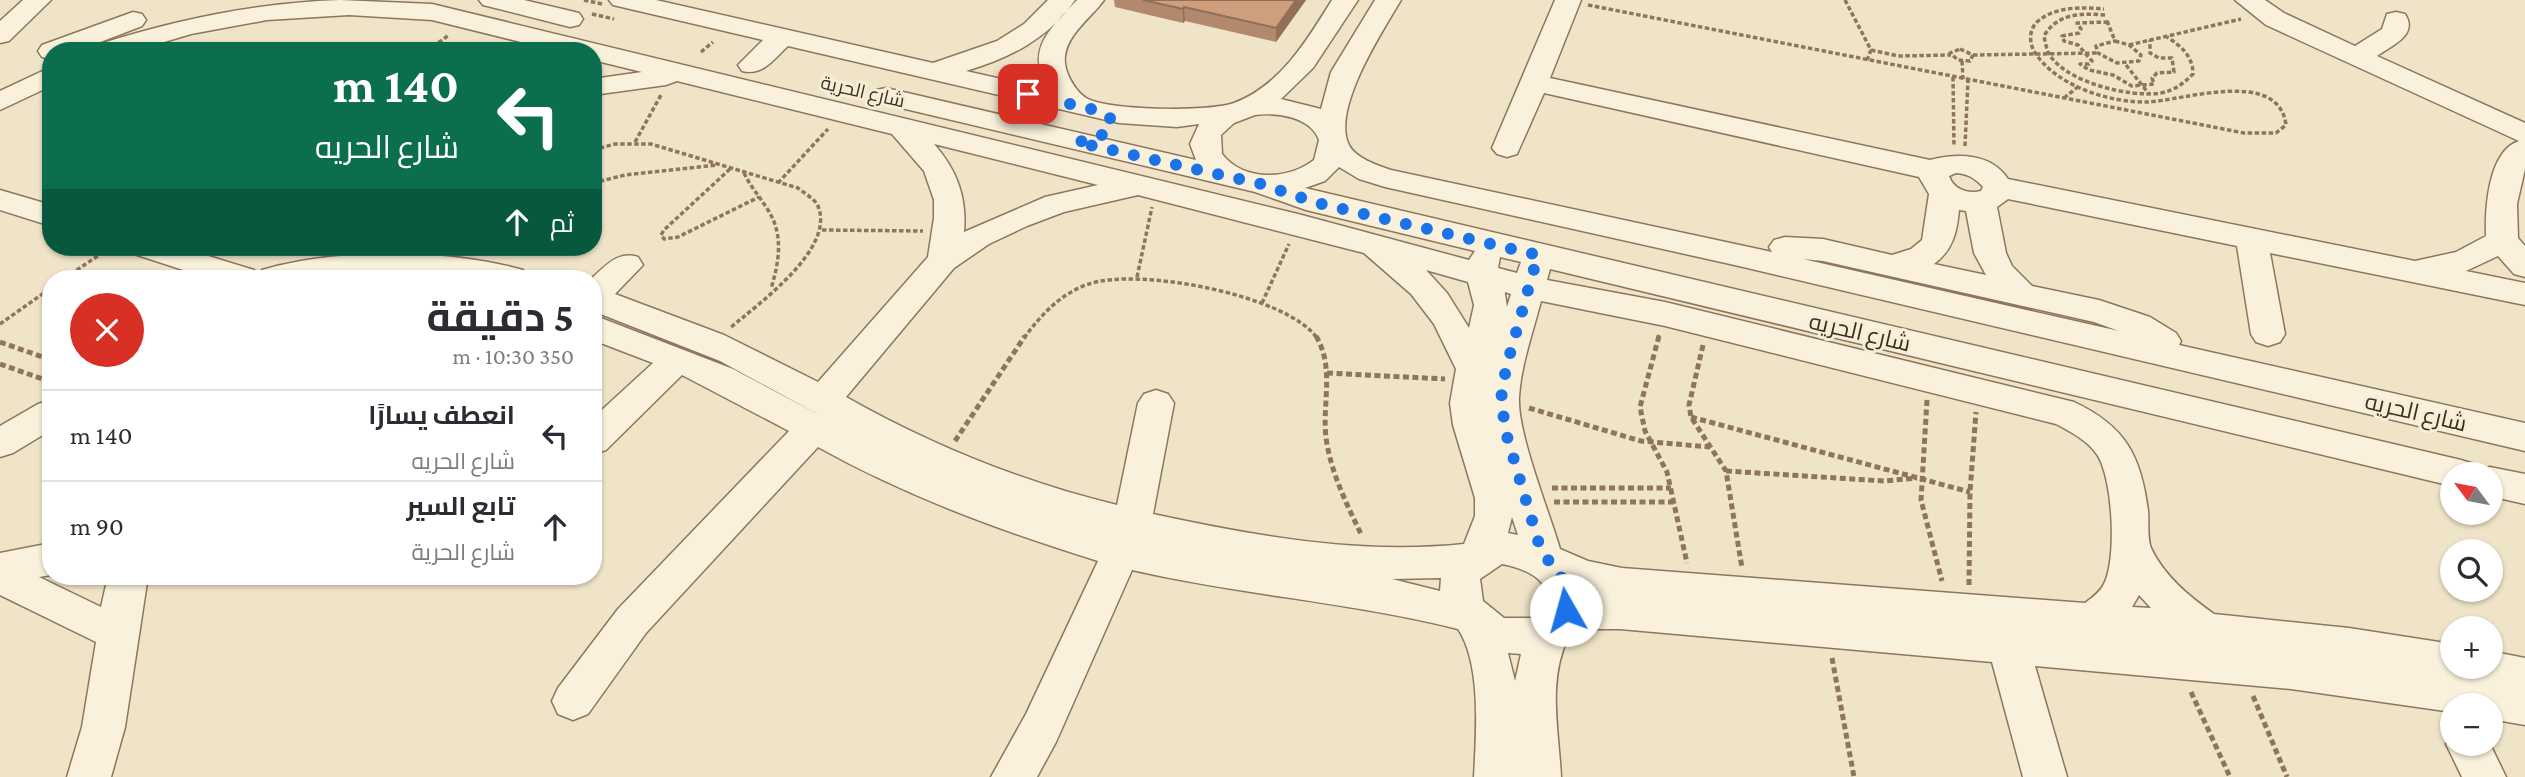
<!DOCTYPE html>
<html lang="ar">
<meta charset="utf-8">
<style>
body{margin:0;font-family:"Crimson Pro",Cairo,serif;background:#f7f7f7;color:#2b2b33;direction:rtl;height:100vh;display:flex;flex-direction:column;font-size:26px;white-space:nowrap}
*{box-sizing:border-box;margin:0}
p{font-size:23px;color:#7c7c81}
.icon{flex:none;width:38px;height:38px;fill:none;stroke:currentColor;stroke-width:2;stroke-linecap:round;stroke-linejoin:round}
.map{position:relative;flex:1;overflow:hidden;direction:ltr}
.panel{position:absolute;left:42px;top:270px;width:560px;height:315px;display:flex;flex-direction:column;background:#fff;border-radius:28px;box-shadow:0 2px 5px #0004;direction:rtl}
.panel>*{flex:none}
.guide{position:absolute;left:42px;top:42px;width:560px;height:214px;border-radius:28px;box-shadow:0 2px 5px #0004;direction:rtl;background:#0b6e4f;color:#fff;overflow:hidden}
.needle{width:46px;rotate:302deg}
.fabs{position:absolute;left:2440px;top:462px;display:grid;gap:14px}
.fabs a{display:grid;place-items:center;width:63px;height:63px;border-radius:50%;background:#fff;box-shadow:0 2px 5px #0004;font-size:35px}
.pin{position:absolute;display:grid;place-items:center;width:60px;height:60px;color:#fff;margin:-30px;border-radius:14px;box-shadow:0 4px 10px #0006}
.me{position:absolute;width:77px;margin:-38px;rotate:353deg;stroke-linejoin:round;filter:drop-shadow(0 0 5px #0008)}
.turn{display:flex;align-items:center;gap:24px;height:147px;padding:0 28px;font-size:32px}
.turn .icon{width:91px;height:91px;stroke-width:2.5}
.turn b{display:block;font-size:49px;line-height:60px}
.then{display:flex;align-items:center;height:66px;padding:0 28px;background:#0003;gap:14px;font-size:26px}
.round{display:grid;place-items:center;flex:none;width:74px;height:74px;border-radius:37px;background:#f7f7f7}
.overview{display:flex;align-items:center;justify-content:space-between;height:119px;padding:0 28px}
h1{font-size:42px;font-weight:700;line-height:52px}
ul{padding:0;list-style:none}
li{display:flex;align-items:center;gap:21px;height:91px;padding:0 28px;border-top:2px solid #e1e1e2}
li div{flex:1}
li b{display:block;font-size:26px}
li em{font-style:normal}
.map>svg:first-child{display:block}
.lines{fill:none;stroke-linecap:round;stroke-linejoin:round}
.minor-casing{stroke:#8d765c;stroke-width:3}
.path-far1{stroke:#8d765c;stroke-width:3.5;stroke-dasharray:4.5 2.5;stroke-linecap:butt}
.path{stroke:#8d765c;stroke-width:5;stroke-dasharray:6 3.5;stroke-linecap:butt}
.minor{fill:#faf1dc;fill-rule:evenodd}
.wall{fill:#b2896c}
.shaded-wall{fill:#916f58}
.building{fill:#cf9f7d;stroke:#916f58;stroke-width:2}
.route{stroke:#1a73e8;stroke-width:12;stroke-dasharray:0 21.6}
.labels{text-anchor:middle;stroke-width:6;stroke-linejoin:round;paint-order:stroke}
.far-street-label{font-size:19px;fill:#3d2e20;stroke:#f7eed8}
.street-label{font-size:23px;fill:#3d2e20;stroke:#f7eed8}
</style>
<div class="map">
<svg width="2525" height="777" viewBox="0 0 2525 777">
<rect width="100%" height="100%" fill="#f0e4c8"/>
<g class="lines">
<defs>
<g id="minor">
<polygon points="23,0 51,0 9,41 0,43 0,21"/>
<path d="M340,0L432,4L1298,214L1469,260L1475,251L1306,210L1255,192L876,102L872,96L876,90L886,88L1196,160L1190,144L1199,124L1177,127L1119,123L788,46C774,59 763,76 742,71L738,65L763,40L613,5L609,0H656L933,63L997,41L1024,24L1048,0H1075C1048,39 1010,58 966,71L1050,90C1023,51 1050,29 1077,0H1104C1091,18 1068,33 1065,56C1063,70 1074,90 1086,98C1107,111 1211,112 1234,103C1280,86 1308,39 1332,0H1358L1313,68L1281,99L1321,109L1331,72L1375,0H1401C1382,32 1331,110 1349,145C1355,158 1379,166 1391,170L1772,252L1769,247L1774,240L1785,237L1823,239L1892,255L1911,249L1922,240L1929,194L1919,177L1544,93L1517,154L1507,157L1497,154L1492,148L1555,0H1581L1550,78L1930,160C1958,153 1991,153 2008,179L2415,261L2456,252L2486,236C2485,209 2488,151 2519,141L2266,25L2235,0H2265L2284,13L2355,46L2382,29L2387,14L2396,12L2405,14C2419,35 2391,46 2377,56L2525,123V169L2517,204L2518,238L2525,246V277L2514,274L2498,256L2466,271L2525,283V305L2270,253L2285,334L2280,342L2268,346L2256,342L2251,334L2237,246L2008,199L1997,207L2006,253L2012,266L2032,286L2099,300L2150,317L2176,333L2181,341L2179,345L2525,423V451L1739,266L1385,187L1359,179L1339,167L1325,181L1305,188L2461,460L2474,464L2478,471L2490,467L2525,474V504L2490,496V474H2452V486L1550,269L1547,280L1665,302L2074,402C2125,426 2141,455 2148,511C2149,522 2147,538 2151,548C2164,576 2190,597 2214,614L2349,628L2452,644V667H2490V651L2525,658V725L2490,719V705H2452V712L2291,689L2035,666L2067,777H2023L1992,662L1620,629H1588L1568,638C1547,681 1559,732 1561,777H1474C1476,735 1482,665 1458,629C1351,602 1240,595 1132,570L1056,742L1037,777H991L1026,714L1098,561C1001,531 906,496 818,447L646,633L588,714L573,720L558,714L552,701L558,688L618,609L789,431L682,375L606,450L593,454V418L653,363L593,340V315L733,369L823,417L720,361L593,311L592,278C607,265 617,251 638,257L643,265L615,294L724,335L818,382L928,257L934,218V200L924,171L892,134L677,81L666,85L593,95V79L642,72L593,60V51H557L432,20L349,15L267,20L191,34L134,51H94L97,45C177,19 256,3 340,0ZM1255,115C1277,112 1311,117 1319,140L1314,160C1288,180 1244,182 1222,154L1221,135L1234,123ZM934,144L1098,185L1045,197L964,232C967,197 957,170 934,144ZM1956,173C1968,174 1975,178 1983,187L1981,191C1968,194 1954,190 1949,176ZM1138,195L1364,253L1411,294L1434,324L1456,369L1450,403L1453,425L1475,498V516L1464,544C1359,555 1255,536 1153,514L1174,403L1168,394L1156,390L1144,394L1138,403L1117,505C1022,482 931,445 846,397L954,268L989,244L1027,226L1064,212ZM1959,210L1966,211L1974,253L1986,275L1934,264C1953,250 1957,232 1959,210ZM1500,257L1521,262L1517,273L1498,268ZM1803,259L1823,261L2094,322L2119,331ZM1426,270L1468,282L1474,305L1469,328L1447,293ZM1505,292L1511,294L1507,307L1505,294ZM1541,301L1665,326L2056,424C2071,432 2089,441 2098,456C2113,481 2117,559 2104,584C2100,592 2092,598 2085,603L1622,568L1588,561L1560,549C1549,511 1517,433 1519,397C1521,365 1533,332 1541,301ZM1512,517L1518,535L1508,533ZM1502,564C1530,569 1565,587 1536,618H1504L1483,601L1480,579ZM1441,578L1440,591L1392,579ZM2139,595L2151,608L2132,607ZM1508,653L1521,654L1515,681Z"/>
<polygon points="479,0 524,0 579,13 583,19 579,25 570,27 483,5"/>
<polygon points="133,12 142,14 146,20 142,26 77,51 51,51 51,59 42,57 38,51 42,45"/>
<polygon points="51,67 51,86 0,110 0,91"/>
<polygon points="0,190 51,205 51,226 0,210"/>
<path d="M129,247H179L254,270L258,276L262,270C335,248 449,249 523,270L528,278H208L134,254Z"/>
<polygon points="51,400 51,430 13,453 0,457 0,426 38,404"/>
<polygon points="51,543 51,575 39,577 101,607 108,576 148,576 125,727 111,777 67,777 82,727 96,642 0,595 0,553"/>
<polygon points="2452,732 2452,744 2490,744 2506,777 2462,777 2446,744"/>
</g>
</defs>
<use href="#minor" class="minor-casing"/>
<g class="path-far1">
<polyline points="584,0 602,4"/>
<polyline points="1845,0 1871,50 1867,60"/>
<path d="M1588,5L2244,133H2276L2286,125C2279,67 2181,101 2148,102C2110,103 2055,86 2034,51C2029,42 2029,30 2037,22C2055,6 2082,7 2104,9"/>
<polyline points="592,14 614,19"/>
<path d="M2105,15C2082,13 2057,13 2044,36C2045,41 2046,47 2048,52C2063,82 2130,98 2161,93C2175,90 2183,84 2193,74C2193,56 2181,46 2167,37"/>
<polyline points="2107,21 2115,41"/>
<polyline points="2108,22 2077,23 2081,29 2079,33 2062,36 2064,41 2078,45 2092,61 2089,64 2080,64 2089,70 2113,75 2132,86 2154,84 2152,78 2157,73 2174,72 2172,58 2159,58 2150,53 2150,40"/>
<polygon points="2115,41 2129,45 2141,55 2139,61 2117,63 2098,53 2096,46"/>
<polyline points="2129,45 2241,19"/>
<polygon points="1960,49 1973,55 1970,61 1958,60 1950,53"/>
<polyline points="1871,50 1898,56 1951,55"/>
<polyline points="427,51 449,35"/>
<polyline points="701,52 713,42"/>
<polyline points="1973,55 2098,53"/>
<polyline points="1962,61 1963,79"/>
<polyline points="2126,65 2149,94"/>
<polyline points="1953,77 1954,146"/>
<polyline points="2064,98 2079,86"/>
<polyline points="635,142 661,95"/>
<polyline points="1965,146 1968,80"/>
<path d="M593,150L615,144H651L798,188C804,193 815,199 818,206C836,249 758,304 730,328"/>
<polyline points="730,169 664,230 661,235 664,239 678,237 759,197"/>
<path d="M744,173C750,186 760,197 768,210C784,235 779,262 771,289"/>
<polyline points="593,183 625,175 717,165"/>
<polyline points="778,183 828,129"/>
<polyline points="822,230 923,231"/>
<polyline points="1137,277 1152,207"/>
<polyline points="65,278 111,247"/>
<polyline points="1262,303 1289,244"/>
<polyline points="0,324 51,288"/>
<path d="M1024,338C1041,315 1061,293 1089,284C1138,267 1287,295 1317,338"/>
<polyline points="1658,338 1659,335"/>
</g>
<g class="path">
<path d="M1316,336C1335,368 1322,403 1326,438C1331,473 1347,505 1362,536"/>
<polyline points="1659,336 1640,407 1645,431 1667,472 1687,563"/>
<polyline points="0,342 51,360"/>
<polyline points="1703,345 1689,405 1691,417 1726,471 1742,568"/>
<polyline points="0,364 51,382"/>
<polyline points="1327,373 1445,379"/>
<polyline points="1927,400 1921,500 1942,581"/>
<polyline points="1529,408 1641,441 1710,447"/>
<polyline points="1691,417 1970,492"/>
<polyline points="955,441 1025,336"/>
<polyline points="1726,471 1884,481 1917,478"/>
<polyline points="1552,488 1671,488"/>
<polyline points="1554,502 1674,502"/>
<polyline points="1969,585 1970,492 1976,412"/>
<polyline points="1832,658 1854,777"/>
<polyline points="2191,692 2230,777"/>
<polyline points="2253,696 2287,777"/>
</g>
<use href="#minor" class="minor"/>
</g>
<polygon class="wall" points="1114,0 1306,0 1276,42 1185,21 1183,23 1115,7"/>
<g class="shaded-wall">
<polygon points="1296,0 1306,0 1276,42 1276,28"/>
<polygon points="1184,7 1185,21 1183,23 1183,9"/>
</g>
<polygon class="building" points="1143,0 1296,0 1276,28 1184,7 1183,9"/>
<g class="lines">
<path class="route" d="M1028,94L1100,111L1111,119L1109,131L1095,139L1076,142L1261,184L1317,203L1538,255L1506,368L1501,399L1506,433L1539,544C1550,571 1572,575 1566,610"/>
</g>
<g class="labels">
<g class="far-street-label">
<text transform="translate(863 91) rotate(13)" y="7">شارع الحرية</text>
</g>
<g class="street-label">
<text transform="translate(1860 332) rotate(13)" y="8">شارع الحريه</text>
<text transform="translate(2416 412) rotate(13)" y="8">شارع الحريه</text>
</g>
</g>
</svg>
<div class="fabs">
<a><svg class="needle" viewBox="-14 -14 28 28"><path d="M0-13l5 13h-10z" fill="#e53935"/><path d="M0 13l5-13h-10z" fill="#7c7c81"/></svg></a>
<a><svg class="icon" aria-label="search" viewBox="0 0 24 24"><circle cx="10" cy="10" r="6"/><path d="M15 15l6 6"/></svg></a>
<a>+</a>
<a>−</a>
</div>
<div class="pin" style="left:1028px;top:94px;background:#d93025"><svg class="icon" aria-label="arrive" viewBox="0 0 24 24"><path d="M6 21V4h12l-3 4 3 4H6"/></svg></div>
<svg class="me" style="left:1566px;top:610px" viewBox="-20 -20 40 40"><circle r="19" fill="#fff"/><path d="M0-13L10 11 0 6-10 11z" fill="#1a73e8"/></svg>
<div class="guide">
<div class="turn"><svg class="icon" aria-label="left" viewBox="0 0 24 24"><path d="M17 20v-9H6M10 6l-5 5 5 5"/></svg><div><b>140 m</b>شارع الحريه</div></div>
<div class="then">ثم<svg class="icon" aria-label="ahead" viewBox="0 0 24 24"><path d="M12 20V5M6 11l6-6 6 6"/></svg></div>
</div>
<section class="panel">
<div class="overview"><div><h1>5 دقيقة</h1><p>350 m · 10:30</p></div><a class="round" style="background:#d93025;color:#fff"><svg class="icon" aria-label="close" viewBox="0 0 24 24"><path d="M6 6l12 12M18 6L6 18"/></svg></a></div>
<ul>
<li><svg class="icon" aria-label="left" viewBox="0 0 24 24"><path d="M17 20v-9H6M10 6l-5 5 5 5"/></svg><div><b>انعطف يسارًا</b><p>شارع الحريه</p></div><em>140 m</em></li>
<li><svg class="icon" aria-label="ahead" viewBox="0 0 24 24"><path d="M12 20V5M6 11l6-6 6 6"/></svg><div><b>تابع السير</b><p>شارع الحرية</p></div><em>90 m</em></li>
</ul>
</section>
</div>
